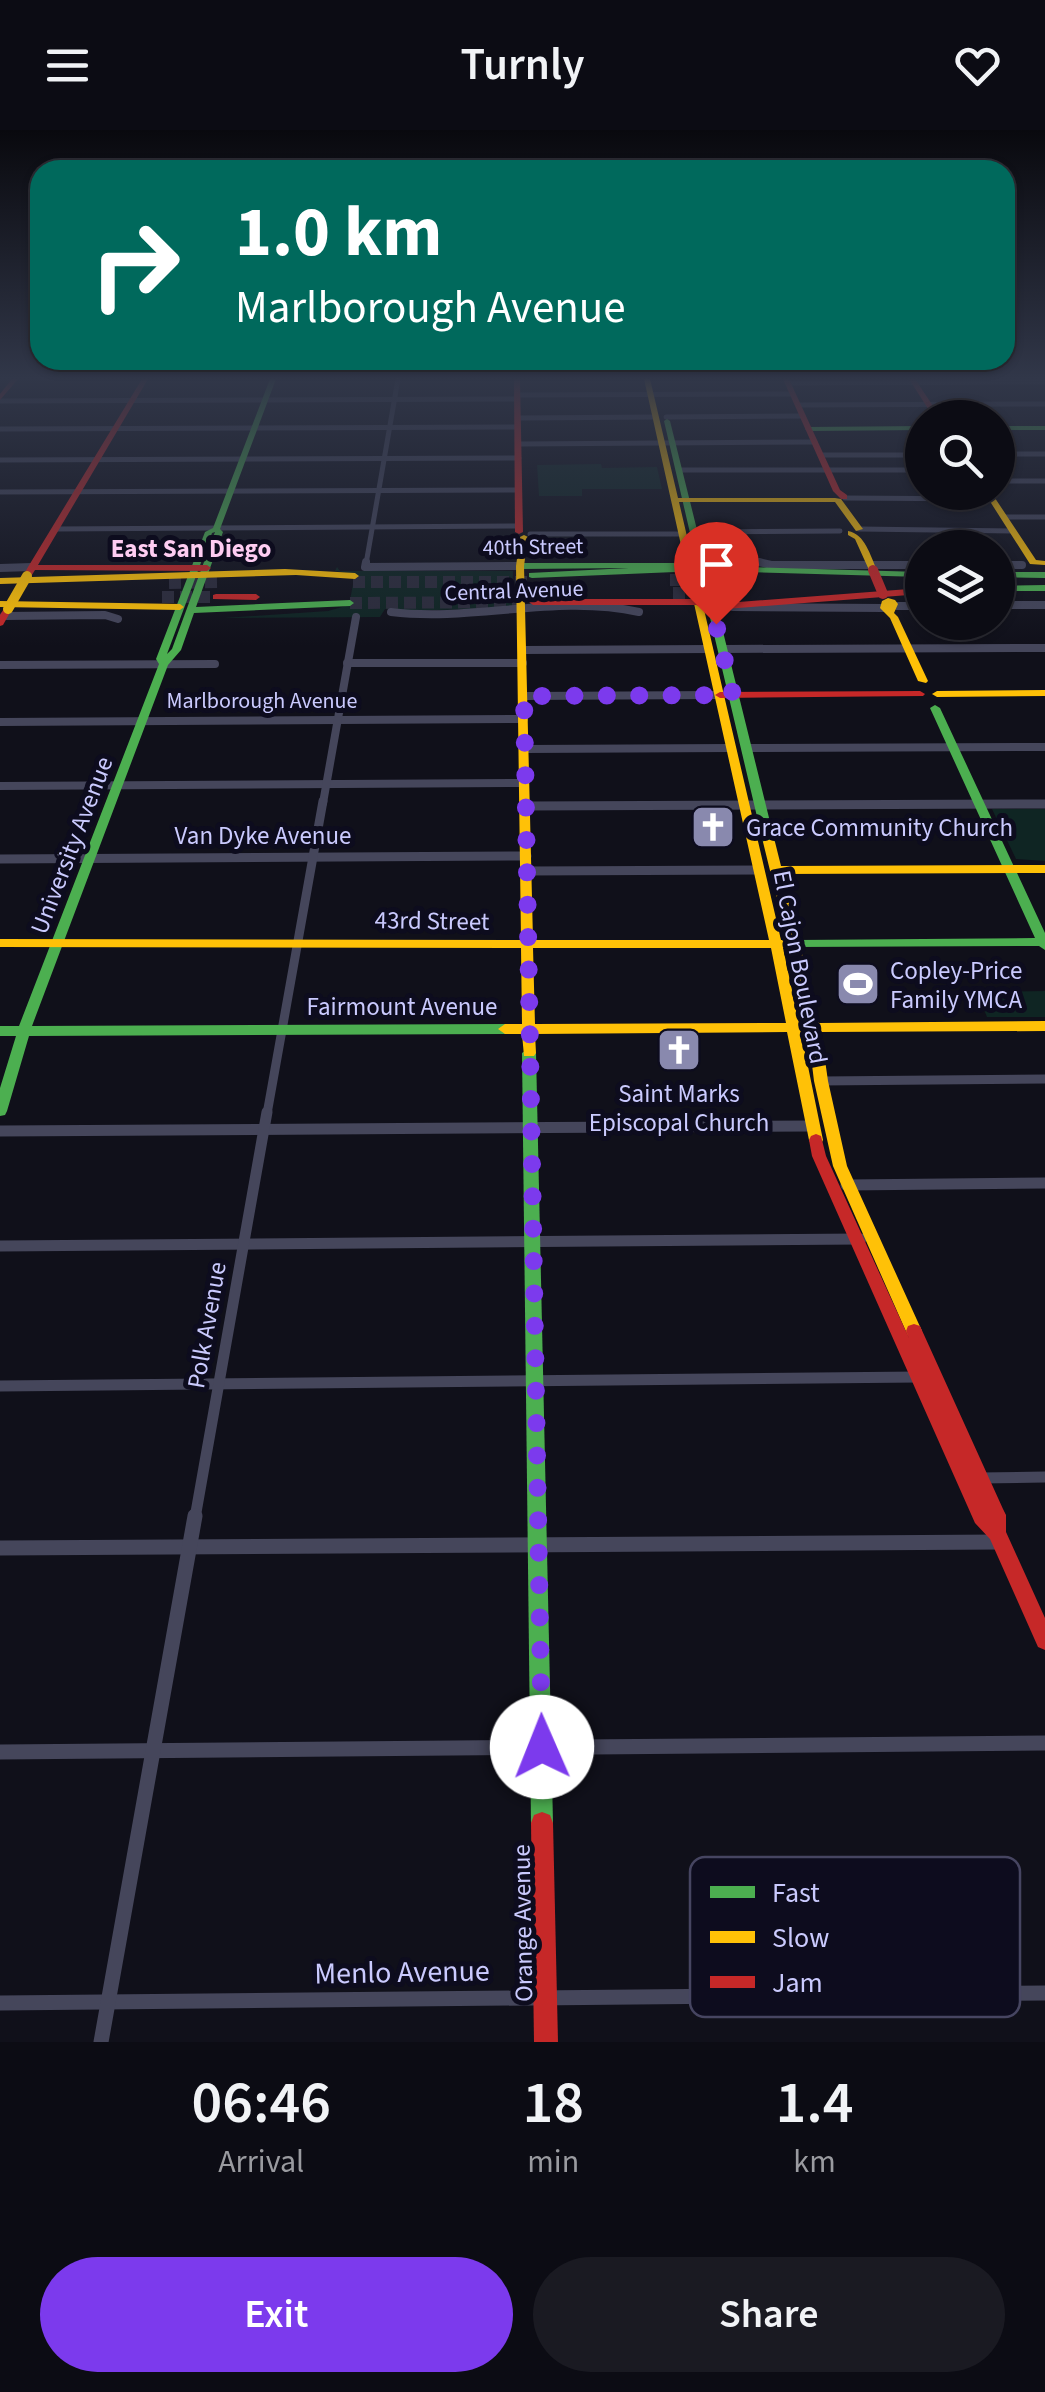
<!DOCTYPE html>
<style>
body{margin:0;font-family:"Source Sans 3",sans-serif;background:#1a1a22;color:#f1f3f6;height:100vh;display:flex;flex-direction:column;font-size:38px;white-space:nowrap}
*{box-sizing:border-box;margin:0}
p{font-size:32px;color:#9a9ba0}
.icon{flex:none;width:55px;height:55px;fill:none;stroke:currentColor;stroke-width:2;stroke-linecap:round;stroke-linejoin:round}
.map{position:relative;height:1912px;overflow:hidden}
.drawer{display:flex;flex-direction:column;background:#0c0c14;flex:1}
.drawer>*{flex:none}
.top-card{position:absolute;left:30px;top:30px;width:985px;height:210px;border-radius:30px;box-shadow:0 2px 8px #0004,0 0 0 2px #2c2c34;background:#00695c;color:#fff;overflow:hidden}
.fabs{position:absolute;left:905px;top:270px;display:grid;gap:20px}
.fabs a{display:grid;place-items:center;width:110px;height:110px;border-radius:50%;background:#0c0c14;box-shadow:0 2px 8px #0004,0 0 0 2px #2c2c34;font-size:50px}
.pin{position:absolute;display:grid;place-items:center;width:85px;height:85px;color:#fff;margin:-102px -42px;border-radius:50% 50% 50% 0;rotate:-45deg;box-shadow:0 0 10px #0007}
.pin .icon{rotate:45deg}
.me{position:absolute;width:110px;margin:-55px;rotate:359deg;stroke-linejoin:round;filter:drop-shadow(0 0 8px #0008)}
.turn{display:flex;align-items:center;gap:35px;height:210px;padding:0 40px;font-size:45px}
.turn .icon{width:130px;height:130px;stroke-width:2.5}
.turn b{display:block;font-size:70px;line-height:85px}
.eta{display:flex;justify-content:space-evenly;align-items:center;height:170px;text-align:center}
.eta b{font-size:60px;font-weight:600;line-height:70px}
.action{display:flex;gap:20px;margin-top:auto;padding:20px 40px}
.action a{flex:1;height:115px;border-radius:60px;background:#7c3aed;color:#fff;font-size:40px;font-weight:600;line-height:115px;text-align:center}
.action a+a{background:#1a1a22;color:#f1f3f6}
header{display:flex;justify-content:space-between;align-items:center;height:130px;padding:0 40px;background:#0c0c14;font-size:45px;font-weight:600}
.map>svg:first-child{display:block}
.green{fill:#0f2523}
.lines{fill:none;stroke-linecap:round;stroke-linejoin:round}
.highway-tunnel{stroke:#2c2c3c;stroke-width:12;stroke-dasharray:12 6;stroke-linecap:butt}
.street-far4{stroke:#45465b;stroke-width:5}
.street-far3{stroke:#45465b;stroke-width:8}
.street-far2{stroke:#45465b;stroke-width:9}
.street-far1{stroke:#45465b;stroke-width:11}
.street{stroke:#45465b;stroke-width:15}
.fast{fill:#4caf50;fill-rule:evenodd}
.slow{fill:#ffc107;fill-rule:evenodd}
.jam{fill:#c62828;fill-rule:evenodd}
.slow-bridge{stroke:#ffc107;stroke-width:10}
.jam-bridge{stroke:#c62828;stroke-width:10}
.route{stroke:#7c3aed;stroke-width:18;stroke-dasharray:0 32.4}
.labels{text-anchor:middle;stroke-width:10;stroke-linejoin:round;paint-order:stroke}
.far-street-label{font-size:22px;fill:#cacafe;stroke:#0d0c1e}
.far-quarter-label{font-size:25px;font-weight:bold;fill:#feccf2;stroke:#0d0c1e}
.poi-label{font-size:25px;fill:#cacafe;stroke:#0d0c1e;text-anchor:start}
.street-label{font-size:25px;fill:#cacafe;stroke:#0d0c1e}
.near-street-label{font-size:30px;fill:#cacafe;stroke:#0d0c1e}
.key{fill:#0d0c1e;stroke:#464561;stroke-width:2.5}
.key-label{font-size:28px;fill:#cacafe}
</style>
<header><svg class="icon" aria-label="menu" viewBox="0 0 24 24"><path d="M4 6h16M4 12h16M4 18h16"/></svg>Turnly<svg class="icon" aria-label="heart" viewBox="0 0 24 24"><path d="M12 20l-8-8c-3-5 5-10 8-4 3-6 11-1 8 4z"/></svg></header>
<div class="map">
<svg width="1045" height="1912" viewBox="0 0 1045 1912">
<rect width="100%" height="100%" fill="#10101a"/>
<g class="green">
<polygon points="601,334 602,338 657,337 662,359 582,359 582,366 539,366 537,335"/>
<polygon points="337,437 340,441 513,441 512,478 402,481 385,479 380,487 224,488 328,481 349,475 355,444 335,441"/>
<polygon points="992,679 1045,679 1045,731 1016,729"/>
<polygon points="1045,861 1045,887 987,887 977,862"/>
</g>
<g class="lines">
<g class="highway-tunnel">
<polyline points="670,450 728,450"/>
<polyline points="353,452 533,452"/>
<polyline points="169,453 221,452"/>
<polyline points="673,463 732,463"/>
<polyline points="162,467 216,467"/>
<polyline points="350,473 533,472"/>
</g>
<g class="street-far4">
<polyline points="788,253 1045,252"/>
<polyline points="517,265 793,264"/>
<polyline points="0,271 518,269"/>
<polyline points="798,275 1045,274"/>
<polyline points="666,287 803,286"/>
<polyline points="518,288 656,287"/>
<polyline points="0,299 518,297"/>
<polyline points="519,314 815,312"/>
<polyline points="998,324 1045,324"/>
<polyline points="821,325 922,325"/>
<polyline points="0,330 519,328"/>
<polyline points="679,340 922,340"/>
<polyline points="998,351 1045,351"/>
<polyline points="0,362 519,360"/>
<polyline points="845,368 992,369"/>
<polyline points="1004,387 1045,387"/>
<polyline points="55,399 518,396"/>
<polyline points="859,399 1013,401"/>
<polyline points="694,402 840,401"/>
<polyline points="530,404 682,404"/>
<polyline points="753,430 768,434"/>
<polyline points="366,434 398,249"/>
</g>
<g class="street-far3">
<polyline points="366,432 365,437 520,436"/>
<polyline points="759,432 771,435 922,435"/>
<polyline points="998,435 1022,435"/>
<polyline points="0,438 32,437"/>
<polyline points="998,475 1045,475"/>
<polyline points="897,476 922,476"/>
<polyline points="733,477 884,478"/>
<path d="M391,482C474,492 556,464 639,482"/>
<polyline points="4,486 105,485 118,489"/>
<polyline points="722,519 1045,518"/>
<polyline points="523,520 709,519"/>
<polyline points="347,533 523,533"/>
<polyline points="0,535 215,534"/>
<polyline points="524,566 719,565"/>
<polyline points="0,592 524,589"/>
<polyline points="746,618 1045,617"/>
<polyline points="525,619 731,618"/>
<polyline points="0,656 525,653"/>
<polyline points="323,673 356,487"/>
</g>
<g class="street-far2">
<polyline points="526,676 1045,674"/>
<polyline points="0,729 527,726"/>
<polyline points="527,741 759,740"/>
<polyline points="821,951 1045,949"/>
<polyline points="267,984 323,671"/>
</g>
<g class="street-far1">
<polyline points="0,1001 811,996"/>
<polyline points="846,1055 1045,1053"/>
<polyline points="0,1116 861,1109"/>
<polyline points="0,1256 919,1247"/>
<polyline points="980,1348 1045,1347"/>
<polyline points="195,1388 267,982"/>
</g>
<g class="street">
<polyline points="0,1418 1000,1412"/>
<polyline points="0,1622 1045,1613"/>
<polyline points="0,1873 1045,1863"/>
<polyline points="101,1912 195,1386"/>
</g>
<g class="fast">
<path d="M270,249H276L220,399L223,402L196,477L350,470L354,473L350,476L194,483L181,520L168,535L32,896L505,894L512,899L505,904L29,906L7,981L5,985L0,986V958L16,906H0V896H19L159,534L156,529L205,402L213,398ZM215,402L172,519L167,524L212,403Z"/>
<polygon points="667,289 670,291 706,436 922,442 922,447 708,441 775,712 769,715 763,712 699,441 532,448 529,447 529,443 629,438 520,439 516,436 520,433 697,433 664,291"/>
<polygon points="922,296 922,300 808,301 805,299 808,297"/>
<rect x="998" y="296" width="47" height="4"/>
<polygon points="1045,442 1045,448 998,447 998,442"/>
<polygon points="1045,455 1045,461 998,461 998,456"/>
<polygon points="935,575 940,578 1045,803 1045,820 1039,816 793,817 791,814 797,810 1035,808 930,578"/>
<polygon points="529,918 536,923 553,1693 550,1701 542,1704 534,1701 531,1693 522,923"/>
</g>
<g class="slow">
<path d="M644,249H650L678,368H835L841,369L863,399L856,401L835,372H679L781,810H787L763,712L765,710H773L775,712L781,736L1045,735V743L782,744L799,810L803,814L801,817L819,893L1045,891V901L821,902L828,951L847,1036L922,1201L920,1206L914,1208L908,1206L833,1036L814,951L808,902H801L823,1010L821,1014H811L809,1010L787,902L535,904L536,923L534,926H524L522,904H505L498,899L505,894H522L521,818L0,817V809L521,810L516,436L520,407L524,405L528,407L524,436L533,810H769ZM533,818H771L786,893L535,894ZM783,818H789L806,893H799Z"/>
<polygon points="984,362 991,362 1036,430 1045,431 1045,435 1030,434"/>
<path d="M848,401C865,404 870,425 877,440L876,442L869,440L855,409L848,405Z"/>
<polygon points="285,439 355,443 359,446 355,449 296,445 0,454 0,448"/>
<polygon points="888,468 895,470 898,474 894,483 898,487 928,551 926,553 918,551 890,488 880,478 882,471"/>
<polygon points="0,471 180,474 184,477 180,480 0,477"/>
<polygon points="1045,560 1045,566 937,567 932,564 937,561"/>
</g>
<g class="jam">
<polygon points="12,249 18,249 0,270 0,264"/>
<polygon points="142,249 148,249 38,435 207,435 211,438 207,441 35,440 30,448 24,448 23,446 28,437"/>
<polygon points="514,249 520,249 523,402 519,404 515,402"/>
<polygon points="783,249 789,249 840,360 847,365 847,369 841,369 833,361"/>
<polygon points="909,249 915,249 941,288 934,288"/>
<polygon points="922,458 922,464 712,480 696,475 533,475 529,472 533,469 697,469 713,474"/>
<polygon points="216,464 256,464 260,467 256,470 213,469 213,465"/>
<polygon points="5,477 12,479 3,495 0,496 0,485"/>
<polygon points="920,561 925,564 923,566 720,568 715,565 720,562"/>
<polygon points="816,1004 821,1006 826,1026 909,1208 906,1201 908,1196 914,1194 920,1196 1003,1379 1006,1385 1006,1402 1045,1488 1045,1520 1038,1517 990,1409 975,1393 812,1026 809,1010 811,1006"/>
<polygon points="542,1682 550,1685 553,1693 558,1912 534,1912 531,1693 534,1685"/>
</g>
<polyline class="slow-bridge" points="8,479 27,446"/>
<polyline class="jam-bridge" points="873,440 883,464"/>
</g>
<linearGradient id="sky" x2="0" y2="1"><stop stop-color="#09090e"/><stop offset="0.48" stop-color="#313749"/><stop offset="1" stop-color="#313749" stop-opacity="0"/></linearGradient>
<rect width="1045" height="516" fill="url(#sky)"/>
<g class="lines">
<polyline class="route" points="542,1617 524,566 733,565 716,494"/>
</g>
<defs>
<symbol id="church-square" viewBox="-11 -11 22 22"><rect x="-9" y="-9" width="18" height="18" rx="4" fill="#8989ae" stroke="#0d0c1e"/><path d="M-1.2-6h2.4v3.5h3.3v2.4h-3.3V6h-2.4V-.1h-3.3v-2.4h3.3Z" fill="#fff"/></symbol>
<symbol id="stadium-square" viewBox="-11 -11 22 22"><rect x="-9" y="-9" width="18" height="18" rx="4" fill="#8989ae" stroke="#0d0c1e"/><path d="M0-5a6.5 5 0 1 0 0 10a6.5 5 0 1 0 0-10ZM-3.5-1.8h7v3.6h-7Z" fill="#fff"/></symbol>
</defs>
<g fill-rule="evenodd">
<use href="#church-square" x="688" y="672" width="50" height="50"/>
<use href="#stadium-square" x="833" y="829" width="50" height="50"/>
<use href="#church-square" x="654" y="895" width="50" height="50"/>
</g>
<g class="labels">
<g class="far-street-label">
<text transform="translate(533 416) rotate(-1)" y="8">40th Street</text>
<text transform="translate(514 460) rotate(-2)" y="8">Central Avenue</text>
<text x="262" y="578">Marlborough Avenue</text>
</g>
<g class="far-quarter-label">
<text x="191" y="427">East San Diego</text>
</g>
<g class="poi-label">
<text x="746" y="706">Grace Community Church</text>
<text x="890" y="849">Copley-Price<tspan x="890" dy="29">Family YMCA</tspan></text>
<text x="679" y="972" text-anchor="middle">Saint Marks<tspan x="679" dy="29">Episcopal Church</tspan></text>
</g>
<g class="street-label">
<text x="263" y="714">Van Dyke Avenue</text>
<text transform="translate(71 715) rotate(-69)" y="9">University Avenue</text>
<text transform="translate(432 790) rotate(1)" y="9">43rd Street</text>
<text transform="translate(801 837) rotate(79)" y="9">El Cajon Boulevard</text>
<text x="402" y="885">Fairmount Avenue</text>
<text transform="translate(206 1195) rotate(-80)" y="9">Polk Avenue</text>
<text transform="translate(522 1793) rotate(-91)" y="9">Orange Avenue</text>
</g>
<g class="near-street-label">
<text transform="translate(402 1842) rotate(-1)" y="10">Menlo Avenue</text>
</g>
</g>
<rect x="690" y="1727" width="330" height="160" rx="15" class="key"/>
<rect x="710" y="1756" width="45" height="12" fill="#4caf50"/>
<rect x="710" y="1801" width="45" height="12" fill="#ffc107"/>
<rect x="710" y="1846" width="45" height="12" fill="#c62828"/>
<g class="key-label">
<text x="772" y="1772">Fast</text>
<text x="772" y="1817">Slow</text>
<text x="772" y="1862">Jam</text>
</g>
</svg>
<div class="fabs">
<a><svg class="icon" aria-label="search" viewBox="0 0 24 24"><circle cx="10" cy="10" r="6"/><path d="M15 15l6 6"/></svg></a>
<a><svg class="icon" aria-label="layers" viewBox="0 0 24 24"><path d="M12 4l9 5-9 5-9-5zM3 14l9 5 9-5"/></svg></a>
</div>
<div class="pin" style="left:716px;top:494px;background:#d93025"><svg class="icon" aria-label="arrive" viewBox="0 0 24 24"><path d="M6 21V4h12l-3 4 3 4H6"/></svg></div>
<svg class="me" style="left:542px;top:1617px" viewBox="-20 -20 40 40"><circle r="19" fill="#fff"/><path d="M0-13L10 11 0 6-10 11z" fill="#7c3aed"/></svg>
<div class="top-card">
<div class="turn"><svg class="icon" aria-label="right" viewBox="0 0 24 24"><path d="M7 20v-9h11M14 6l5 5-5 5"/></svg><div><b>1.0 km</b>Marlborough Avenue</div></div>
</div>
</div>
<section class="drawer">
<div class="eta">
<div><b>06:46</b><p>Arrival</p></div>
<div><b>18</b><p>min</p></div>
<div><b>1.4</b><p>km</p></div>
</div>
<div class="action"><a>Exit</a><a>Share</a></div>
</section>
